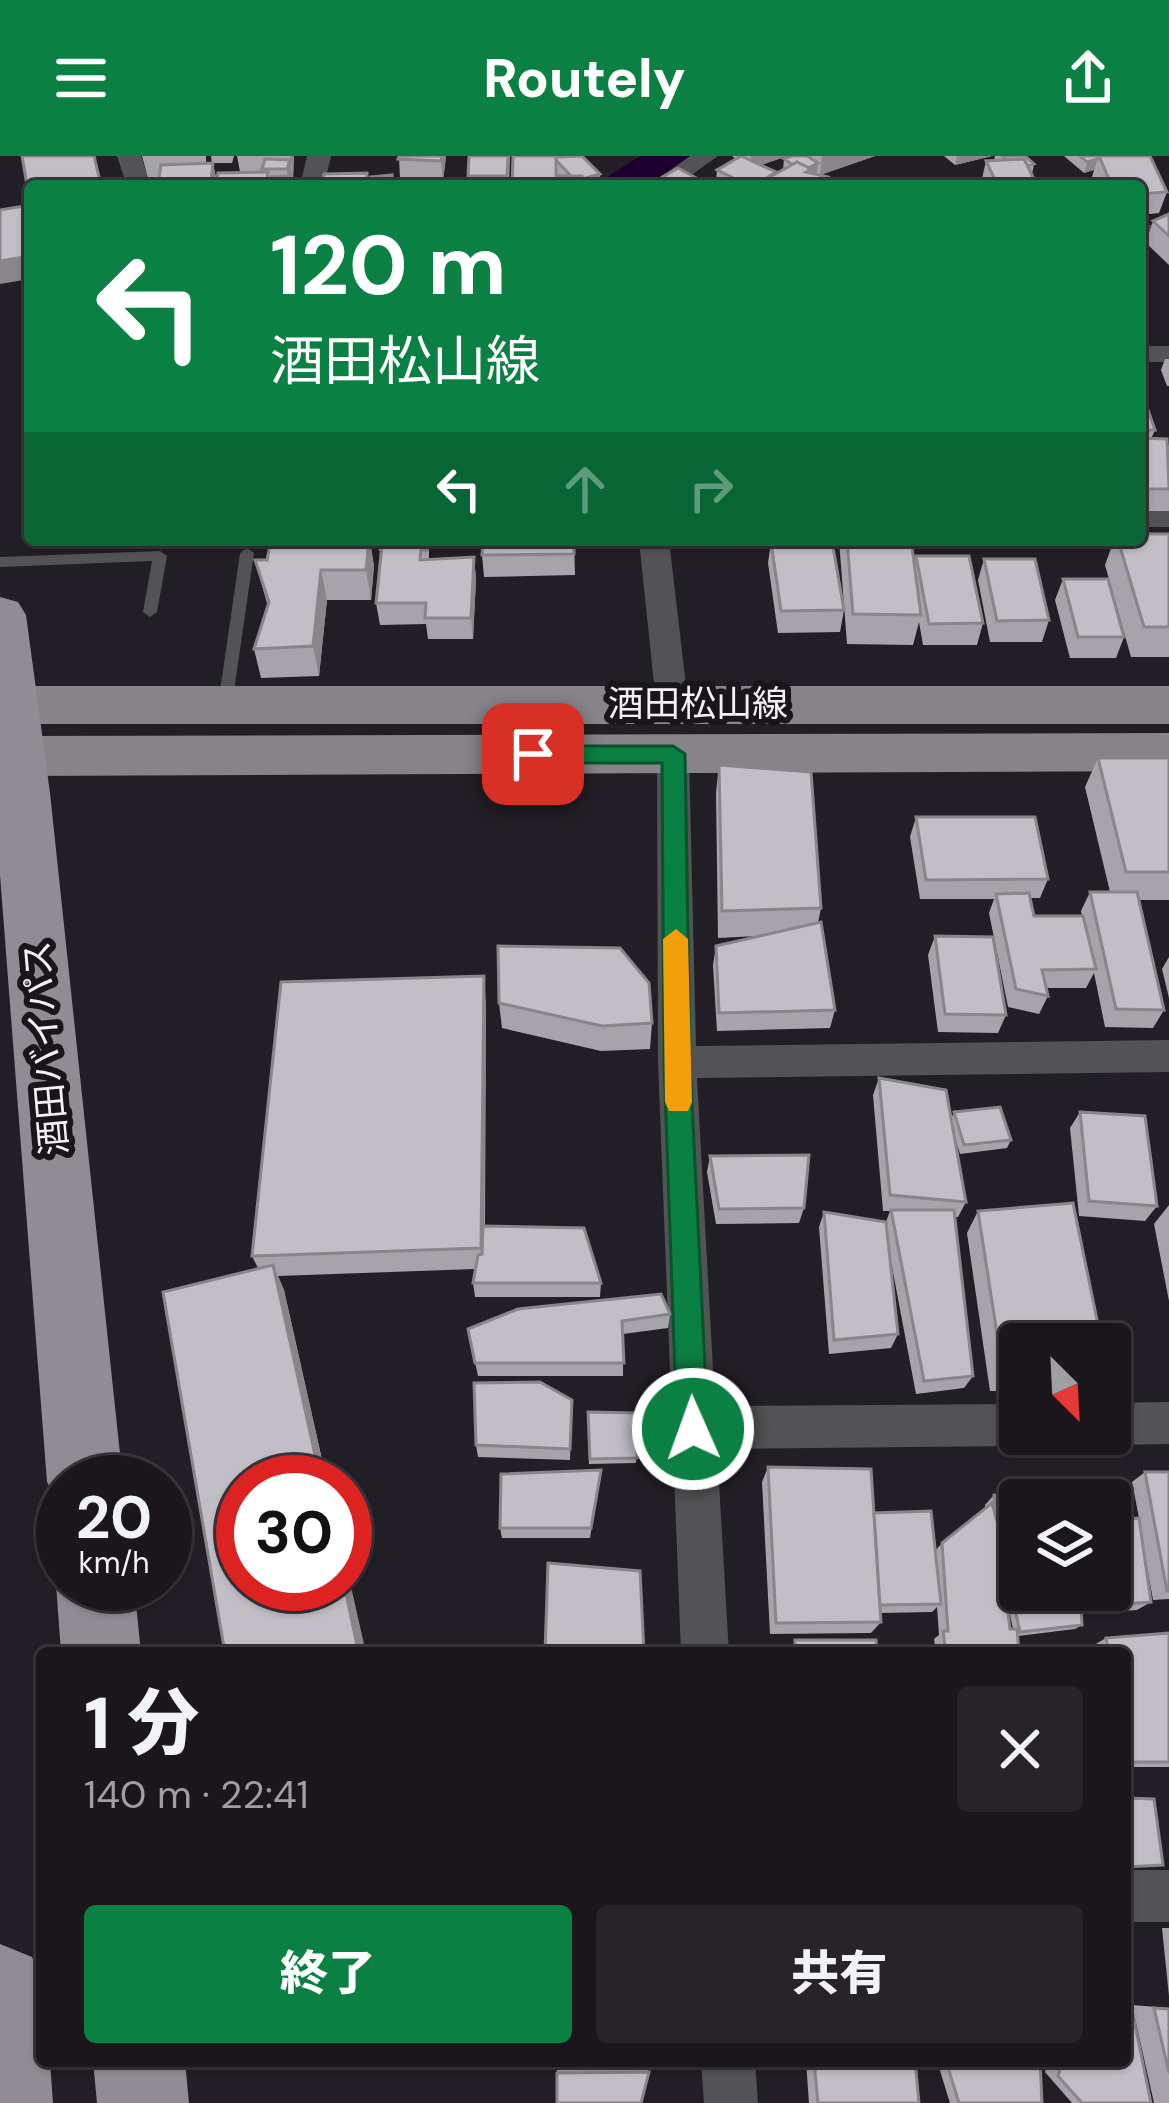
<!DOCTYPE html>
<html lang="ja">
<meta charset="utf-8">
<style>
body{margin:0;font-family:"DM Sans","Noto Sans JP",sans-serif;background:#272329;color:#f1f3f6;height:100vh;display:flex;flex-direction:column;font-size:45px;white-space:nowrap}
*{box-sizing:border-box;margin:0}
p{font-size:39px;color:#9f9fa3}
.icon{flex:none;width:66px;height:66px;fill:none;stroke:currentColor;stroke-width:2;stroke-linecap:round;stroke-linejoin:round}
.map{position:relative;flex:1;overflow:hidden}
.details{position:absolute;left:36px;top:1491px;width:1095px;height:420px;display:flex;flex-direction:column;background:#1a161c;border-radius:12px;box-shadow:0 3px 9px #0004,0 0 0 3px #38353b}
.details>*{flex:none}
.guide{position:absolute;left:24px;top:24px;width:1122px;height:366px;border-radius:12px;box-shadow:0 3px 9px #0004,0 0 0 3px #38353b;background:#0b8043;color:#fff;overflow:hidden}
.needle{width:78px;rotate:156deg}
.tools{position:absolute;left:999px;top:1167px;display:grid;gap:24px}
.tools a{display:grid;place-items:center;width:132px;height:132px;border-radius:12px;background:#1a161c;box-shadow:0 3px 9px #0004,0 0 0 3px #38353b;font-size:60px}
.speed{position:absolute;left:36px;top:1299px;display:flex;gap:24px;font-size:60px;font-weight:700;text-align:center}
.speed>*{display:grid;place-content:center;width:156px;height:156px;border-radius:50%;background:#1a161c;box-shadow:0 3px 9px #0004,0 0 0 3px #38353b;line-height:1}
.speed small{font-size:30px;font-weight:400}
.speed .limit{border:18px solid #d22;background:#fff;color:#111}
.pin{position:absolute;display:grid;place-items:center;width:102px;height:102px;color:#fff;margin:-51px;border-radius:24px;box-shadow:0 6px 18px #0006}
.me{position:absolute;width:132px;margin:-66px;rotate:358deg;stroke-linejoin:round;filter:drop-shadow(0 0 9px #0008)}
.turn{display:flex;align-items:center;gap:42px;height:252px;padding:0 48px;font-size:54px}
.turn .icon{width:156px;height:156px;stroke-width:2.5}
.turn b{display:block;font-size:84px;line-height:102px}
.lanes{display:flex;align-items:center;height:114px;padding:0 48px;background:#0003;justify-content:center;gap:60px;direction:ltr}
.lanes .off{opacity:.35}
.round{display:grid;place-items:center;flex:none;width:126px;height:126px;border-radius:12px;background:#272329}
.headline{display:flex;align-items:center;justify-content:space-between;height:204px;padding:0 48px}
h1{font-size:72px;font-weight:800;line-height:90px}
.primary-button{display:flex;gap:24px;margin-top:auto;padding:24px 48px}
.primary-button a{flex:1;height:138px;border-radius:12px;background:#0b8043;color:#fff;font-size:48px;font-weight:800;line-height:138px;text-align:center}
.primary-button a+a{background:#272329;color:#f1f3f6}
header{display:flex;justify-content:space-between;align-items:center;height:156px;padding:0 48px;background:#0b8043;color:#fff;font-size:54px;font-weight:800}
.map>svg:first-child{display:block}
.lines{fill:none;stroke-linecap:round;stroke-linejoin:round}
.river{fill:#1e0030;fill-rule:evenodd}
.service{fill:#535255;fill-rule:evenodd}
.minor{fill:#535255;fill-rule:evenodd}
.primary{fill:#868389;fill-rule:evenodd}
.trunk{fill:#908c94;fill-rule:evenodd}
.wall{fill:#a7a3aa;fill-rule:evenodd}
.shaded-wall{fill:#88858b}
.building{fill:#c2bec6;stroke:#88858b;stroke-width:3}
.route{fill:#0b8043;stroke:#07532c;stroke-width:3}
.slow{fill:#f59e0b}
.labels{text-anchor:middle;stroke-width:12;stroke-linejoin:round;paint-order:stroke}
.street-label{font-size:36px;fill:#f3f1f5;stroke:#18151b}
</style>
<header><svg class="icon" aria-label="menu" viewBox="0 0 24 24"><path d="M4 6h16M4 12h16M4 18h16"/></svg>Routely<svg class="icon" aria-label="share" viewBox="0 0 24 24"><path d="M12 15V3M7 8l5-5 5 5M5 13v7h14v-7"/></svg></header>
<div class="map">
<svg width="1169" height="1947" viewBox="0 0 1169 1947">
<rect width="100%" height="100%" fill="#221e25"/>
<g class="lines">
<path class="river" d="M640,0H702C677,36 641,30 602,30L610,19Z"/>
<g class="service">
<polygon points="247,392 254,397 232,549 225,554 218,549 240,397"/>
<polygon points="160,395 167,400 157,456 150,461 143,456 152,405 0,411 0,401"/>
</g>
<g class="minor">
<polygon points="117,0 141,0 151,30 127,30"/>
<polygon points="307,0 331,0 324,30 300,30"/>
<polygon points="690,0 718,0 676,30 648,30"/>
<polygon points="1169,63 1169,78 1140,88 1140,72"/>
<rect x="1140" y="190" width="29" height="16"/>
<rect x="1140" y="353" width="29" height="18"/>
<polygon points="639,384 669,384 688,547 683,555 661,555 656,547"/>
<polygon points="673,586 685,589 689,598 696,890 1169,884 1169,916 697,922 715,1250 1020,1248 1020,1278 1038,1278 1020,1290 717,1293 729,1497 681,1497 658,906 657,598 661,589"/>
<polygon points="1169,1246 1169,1288 1110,1289 1095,1283 1092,1278 1110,1278 1110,1247"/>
<rect x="1125" y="1714" width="44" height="52"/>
<polygon points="701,1905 755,1905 758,1947 704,1947"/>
</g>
<g class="primary">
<polygon points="12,530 1169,530 1169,568 12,568 0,564 0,534"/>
<polygon points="1169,577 1169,615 18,620 0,614 0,586 18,580"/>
</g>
<g class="trunk">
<polygon points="0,441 18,446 26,459 50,637 123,1326 63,1326 63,1354 47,1326 0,719"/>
<polygon points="63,1411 63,1428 134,1428 141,1497 61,1497 56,1428"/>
<polygon points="0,1788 32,1801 42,1826 42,1905 50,1905 53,1947 0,1947"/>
<polygon points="93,1905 185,1905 189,1947 97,1947"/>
</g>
</g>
<g class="wall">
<polygon points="142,0 206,0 206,7 213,7 217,26 240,16 237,0 294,0 293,25 292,30 159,30 159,21 148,22"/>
<polygon points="211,0 234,0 232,7 212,7"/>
<polygon points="399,0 446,0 443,24 445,30 395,30 396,23 400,24"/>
<polygon points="469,0 510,0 509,30 469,28"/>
<polygon points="557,0 600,18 600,30 512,30"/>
<polygon points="732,0 787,0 761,9 776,18 783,14 784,3 792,0 875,0 820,19 817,17 816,18 841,30 725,30 716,26 717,14 736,3"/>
<polygon points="944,0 992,0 955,9"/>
<polygon points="995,0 1025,0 1034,8 1032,18 1036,30 983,30 981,27 986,5 994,5"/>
<polygon points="1064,0 1150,0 1167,36 1159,57 1140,59 1140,30 1096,30 1092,21 1094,14 1084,17"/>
<polygon points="1169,58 1169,109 1146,87 1153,65"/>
<polygon points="1165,203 1169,203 1169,230 1167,230 1161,214"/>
<polygon points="1140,225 1146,244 1144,248 1155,274 1151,283 1169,289 1169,355 1140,355"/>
<polygon points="1169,378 1169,501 1131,501 1105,409 1114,384 1140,384"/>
<polygon points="138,384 198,384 139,386"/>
<polygon points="205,384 230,384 229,388 206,388"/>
<polygon points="271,384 370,384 374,410 371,444 327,444 319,520 261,522 254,493 268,451 255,404 267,404"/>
<polygon points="429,384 429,403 474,401 476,423 473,483 428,483 426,468 380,469 376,447 380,395"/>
<polygon points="574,384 575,419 484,421 482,399"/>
<polygon points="839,384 911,384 914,407 916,400 983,467 977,489 923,489 919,466 913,489 847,488"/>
<polygon points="771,386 844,454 840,476 778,477 768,407"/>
<polygon points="984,403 1049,464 1042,486 990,486 978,424"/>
<polygon points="1063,423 1124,481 1116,502 1070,502 1055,444"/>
<polygon points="1098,602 1169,602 1169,744 1139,744 1164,854 1153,872 1105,871 1094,817 1086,832 1046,832 1048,840 1039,858 1008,851 989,757 994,743 920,743 910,681 916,661 1048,723 1040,742 1030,742 1034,760 1082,760 1081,755 1090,736 1110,736 1085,631"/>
<polygon points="719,609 821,752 818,767 835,854 830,872 717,875 713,809 716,790 758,780 718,782 716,637"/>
<polygon points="935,780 1006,859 998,877 938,876 928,799"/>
<polygon points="1169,801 1169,842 1162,813"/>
<polygon points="486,846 485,1070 601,1127 600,1141 475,1141 473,1127 475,1113 278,1120 284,1134 327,1326 243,1326 258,1112 252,1100"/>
<polygon points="499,847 652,867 650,893 601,895 502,872"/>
<polygon points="879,922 951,963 954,956 1011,984 1007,992 960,998 953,975 966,1046 958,1061 955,1061 973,1220 964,1232 916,1238 889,1095 898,1178 891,1192 829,1198 819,1071 824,1056 886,1066 890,1055 883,1055 873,939"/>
<polygon points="1080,956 1157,1050 1145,1065 1079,1060 1070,972"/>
<polygon points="710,1000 804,1052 799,1067 716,1068 707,1016"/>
<polygon points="1169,1049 1169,1145 1154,1068"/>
<polygon points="978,1055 1020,1188 1020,1235 990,1235 967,1077"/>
<polygon points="670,1158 668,1172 623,1178 623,1220 478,1220 468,1173"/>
<polygon points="572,1244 570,1304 478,1301 476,1289"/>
<polygon points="588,1256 638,1257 636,1307 589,1308"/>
<path d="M768,1311L874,1357L935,1395L942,1387L985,1353V1349L994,1339L1020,1344V1426L1004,1427L1005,1434L1010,1430L1020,1434H1110L1139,1362L1132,1326L1145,1316H1169V1443L1153,1444L1141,1378L1151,1446L1137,1454L1083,1458L1080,1448L1082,1469L1075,1473L1018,1480L1019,1497H936L934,1483L939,1479L937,1451L932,1456L881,1457V1466L871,1477L770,1478L762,1326ZM1005,1435L1013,1473H1010Z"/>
<polygon points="601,1314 590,1382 502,1382 500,1372"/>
<polygon points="1169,1477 1169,1611 1125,1611 1125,1497 1095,1497 1094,1489 1106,1482"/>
<polygon points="1162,1772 1169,1772 1169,1840"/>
<polygon points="1132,1849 1169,1852 1169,1947 1154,1947"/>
<polygon points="806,1905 915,1905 919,1947 809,1947"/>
<polygon points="937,1905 1040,1905 1042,1947 950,1947"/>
<polygon points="1048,1905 1125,1905 1151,1947 1072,1947 1045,1916"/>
<polygon points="647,1912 649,1916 557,1917 557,1913"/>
</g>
<g class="shaded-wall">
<polygon points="290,0 294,0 293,20"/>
<polygon points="442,0 446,0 443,26 441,5"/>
<polygon points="751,0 787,0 750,13"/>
<polygon points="822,0 875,0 820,19"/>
<polygon points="957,0 992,0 955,9"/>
<polygon points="1098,3 1094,14 1084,17 1087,6"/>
<polygon points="290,4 293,25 292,30 288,30 287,13"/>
<polygon points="213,7 217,30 211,30 211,26"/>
<polygon points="818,7 817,18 802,14"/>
<polygon points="600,18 600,30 576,30 576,25"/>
<polygon points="768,22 767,30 754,30"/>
<polygon points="30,100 30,123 0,128 0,105"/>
<polygon points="369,384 374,410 371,444 366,414"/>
<polygon points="474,401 476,423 473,483 471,462"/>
<polygon points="321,414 327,444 319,520 313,490"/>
<polygon points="484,820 486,846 484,1113 481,1092"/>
<polygon points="273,1109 284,1134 327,1326 321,1326"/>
<polygon points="345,1404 366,1497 351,1497 344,1428"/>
</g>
<g class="building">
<polygon points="22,0 94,0 101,30 30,30 29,41"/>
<polygon points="399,0 442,0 441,5 398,3"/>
<polygon points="469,0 508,0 507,20 468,20"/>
<polygon points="513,0 556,0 556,20 582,20 582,30 512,30"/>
<polygon points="582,0 600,18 582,23 582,20 571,20 556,4 556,1"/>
<polygon points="741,0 776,16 754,30 750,30 717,14"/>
<polygon points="792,0 807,0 818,7 808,12 797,6 793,9 784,3"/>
<polygon points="1002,0 1025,0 1034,8 1028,10 1024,3 1007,4"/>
<polygon points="1080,0 1099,0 1098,3 1087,6"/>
<polygon points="1099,0 1150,0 1167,36 1140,38 1140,30 1112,30"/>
<polygon points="265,3 290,4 287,13 262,13"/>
<polygon points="1024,3 1037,29 998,30 986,5"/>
<polygon points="797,6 811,13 806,16 828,21 841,30 787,30 768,22"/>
<polygon points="213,7 211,26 158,28 161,9"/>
<polygon points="678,12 711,30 677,30 659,23"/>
<polygon points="268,16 267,21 289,20 288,30 216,30 218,17"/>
<polygon points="367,17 366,30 322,30 324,18"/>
<polygon points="392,19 393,30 371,30 370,21"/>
<polygon points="396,23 440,29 440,30 395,30"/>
<polygon points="423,24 444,24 444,30 423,27"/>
<polygon points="667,25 677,30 659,30"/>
<polygon points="508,28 508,30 447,30 447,29"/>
<polygon points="30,49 30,100 0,105 0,54"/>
<polygon points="1169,58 1169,80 1153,65"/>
<polygon points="1140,225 1146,244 1140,244"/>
<polygon points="1140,248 1146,248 1155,274 1140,274"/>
<polygon points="1140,282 1167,283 1169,333 1146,333 1140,308"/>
<polygon points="1140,378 1169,378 1169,471 1144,471 1118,384 1140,384"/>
<polygon points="271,384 369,384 366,414 321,414 313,490 254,493 269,446 255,404 267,404"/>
<polygon points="381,384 428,384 427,394 422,394 421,389 382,389 380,395"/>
<polygon points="483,384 574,384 574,398 482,399"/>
<polygon points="847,384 911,384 921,459 853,458"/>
<polygon points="832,385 844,454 781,455 771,386"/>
<polygon points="382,389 421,389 420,404 474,401 471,462 425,462 426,447 376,447"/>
<polygon points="916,400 969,400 983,467 929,468"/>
<polygon points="984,403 1035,403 1049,464 997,465"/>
<polygon points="1063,423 1108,423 1124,481 1078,481"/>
<polygon points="1098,602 1169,602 1169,716 1126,716"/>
<polygon points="719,609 811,616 821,752 722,755"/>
<polygon points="916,661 1035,661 1048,723 926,724"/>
<polygon points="1090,736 1137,736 1164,854 1116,853"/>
<polygon points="1029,737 1034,760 1083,760 1096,813 1042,814 1048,840 1016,833 996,738"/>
<polygon points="821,766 835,854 719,857 716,790"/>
<polygon points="935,780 993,781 1006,859 945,858"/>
<polygon points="498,790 620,792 649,827 652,867 602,870 499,847"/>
<polygon points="484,820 481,1092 252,1100 281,826"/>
<polygon points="879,922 946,934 966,1046 890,1039"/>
<polygon points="1000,951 1011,984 964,989 954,956"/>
<polygon points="1080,956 1145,960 1157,1050 1089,1045"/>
<polygon points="809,999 804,1052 719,1053 710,1000"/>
<polygon points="1073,1047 1102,1188 1020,1188 1020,1217 1003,1217 978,1055"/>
<polygon points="891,1054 954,1054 973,1220 924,1225"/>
<polygon points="824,1056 886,1066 898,1178 834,1184"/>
<polygon points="483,1070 584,1072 601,1127 473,1127 478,1099 482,1098"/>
<polygon points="273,1109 321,1326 243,1326 243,1428 344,1428 358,1494 351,1497 225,1497 163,1136"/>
<polygon points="661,1138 670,1158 622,1165 624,1207 475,1207 468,1173 518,1153"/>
<polygon points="540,1226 572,1244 570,1293 476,1289 474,1227"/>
<polygon points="588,1256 638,1257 637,1302 590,1303"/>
<polygon points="768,1311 871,1313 881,1466 776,1467"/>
<polygon points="601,1314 591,1372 500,1372 501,1318"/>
<polygon points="1145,1316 1169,1316 1169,1435 1167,1435"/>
<polygon points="1057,1333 1058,1344 1020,1344 1020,1418 1003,1419 1010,1473 1017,1473 1019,1497 946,1497 943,1475 948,1475 942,1387 992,1347 997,1365 994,1339"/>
<polygon points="931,1355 941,1448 880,1449 874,1357"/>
<polygon points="1139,1362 1151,1446 1095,1450 1091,1434 1110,1434 1110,1365"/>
<polygon points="548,1407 640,1415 644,1497 545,1497"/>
<polygon points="1010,1430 1020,1430 1020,1434 1080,1434 1082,1469 1020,1476"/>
<polygon points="1169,1477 1169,1606 1130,1606 1125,1581 1125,1497 1109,1497 1106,1482"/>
<polygon points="795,1484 876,1484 877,1497 795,1497"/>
<polygon points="1125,1642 1154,1643 1163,1709 1125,1711"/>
<polygon points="1125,1820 1151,1947 1082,1947 1058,1920 1063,1905 1125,1905"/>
<polygon points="1154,1852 1169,1853 1169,1917"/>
<polygon points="814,1905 915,1905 919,1947 818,1947"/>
<polygon points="946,1905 1040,1905 1042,1947 959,1947"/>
<polygon points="649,1916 641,1947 557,1947 557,1917"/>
</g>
<polygon class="route" points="533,590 673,590 685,598 690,906 708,1273 704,1283 693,1288 682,1283 677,1273 664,906 662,607 533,607 521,598"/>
<polygon class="slow" points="676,773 688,783 692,946 688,955 669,955 665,946 663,783"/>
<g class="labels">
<g class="street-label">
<text x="698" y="560">酒田松山線</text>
<text transform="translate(45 892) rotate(-95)" y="13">酒田バイパス</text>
</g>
</g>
</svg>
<div class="tools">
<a><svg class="needle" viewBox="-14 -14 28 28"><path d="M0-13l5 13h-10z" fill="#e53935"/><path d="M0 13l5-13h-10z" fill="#9f9fa3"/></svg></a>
<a><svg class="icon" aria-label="layers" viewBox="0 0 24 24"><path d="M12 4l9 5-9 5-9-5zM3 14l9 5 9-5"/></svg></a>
</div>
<div class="speed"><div>20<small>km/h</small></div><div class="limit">30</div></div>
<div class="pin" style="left:533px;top:598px;background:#d93025"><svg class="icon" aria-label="arrive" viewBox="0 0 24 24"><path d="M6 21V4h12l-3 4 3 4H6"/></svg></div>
<svg class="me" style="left:693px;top:1273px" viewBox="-20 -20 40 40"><circle r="17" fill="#0b8043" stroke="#fff" stroke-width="3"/><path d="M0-11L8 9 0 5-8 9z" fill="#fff"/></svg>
<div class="guide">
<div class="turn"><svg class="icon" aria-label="left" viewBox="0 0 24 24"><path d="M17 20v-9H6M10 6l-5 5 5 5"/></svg><div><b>120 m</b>酒田松山線</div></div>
<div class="lanes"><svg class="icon" aria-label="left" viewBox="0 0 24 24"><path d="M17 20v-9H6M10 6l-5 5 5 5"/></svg><svg class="icon off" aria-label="ahead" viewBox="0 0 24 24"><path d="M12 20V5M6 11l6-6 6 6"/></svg><svg class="icon off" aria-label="right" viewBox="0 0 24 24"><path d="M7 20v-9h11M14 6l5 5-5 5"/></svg></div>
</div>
<section class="details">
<div class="headline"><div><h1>1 分</h1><p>140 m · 22:41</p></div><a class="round"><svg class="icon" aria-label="close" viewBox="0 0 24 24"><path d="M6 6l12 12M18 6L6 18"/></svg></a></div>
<div class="primary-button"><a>終了</a><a>共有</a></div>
</section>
</div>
